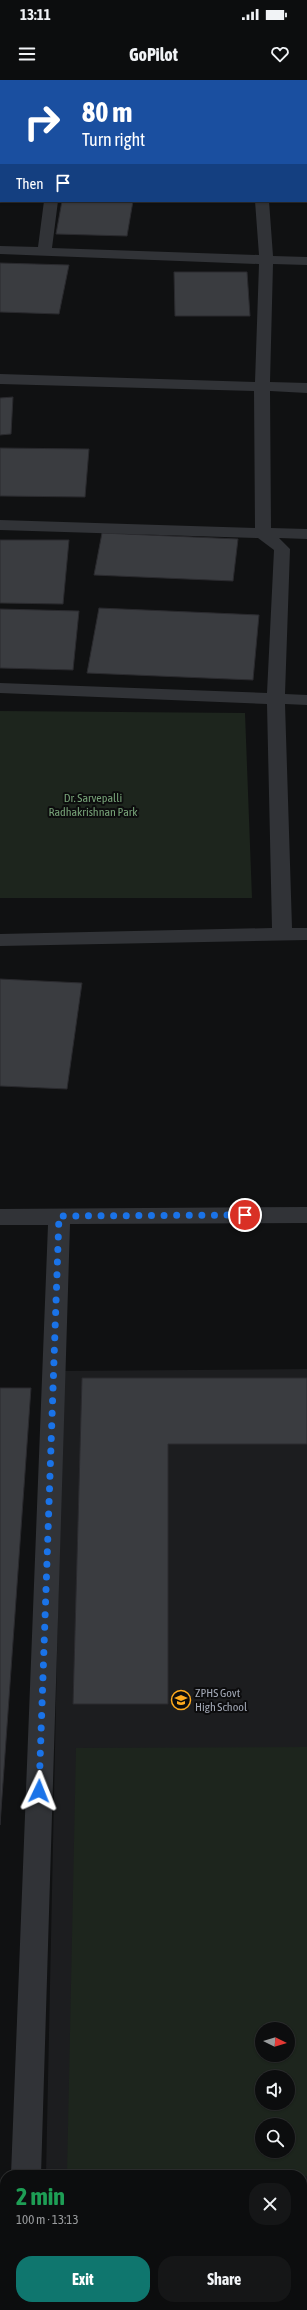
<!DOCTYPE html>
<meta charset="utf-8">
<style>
body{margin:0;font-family:"Asap Condensed",sans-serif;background:#151617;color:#f1f3f6;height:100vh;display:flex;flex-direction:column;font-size:15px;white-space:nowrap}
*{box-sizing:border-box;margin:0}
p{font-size:13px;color:#9a9c9e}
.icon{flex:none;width:22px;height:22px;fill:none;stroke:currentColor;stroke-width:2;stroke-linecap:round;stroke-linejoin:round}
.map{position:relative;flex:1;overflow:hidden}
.sheet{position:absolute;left:0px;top:2090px;width:307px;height:140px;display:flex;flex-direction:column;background:#0c0d0e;border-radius:16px 16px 0 0;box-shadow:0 1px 3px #0004,0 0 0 1px #2c2d2e}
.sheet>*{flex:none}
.guide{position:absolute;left:0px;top:0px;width:307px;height:122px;box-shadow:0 1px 3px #0004,0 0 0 1px #2c2d2e;background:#1a4fa0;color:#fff;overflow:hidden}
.needle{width:26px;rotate:95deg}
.buttons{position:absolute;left:255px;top:1942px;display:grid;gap:8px}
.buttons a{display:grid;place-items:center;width:40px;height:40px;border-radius:50%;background:#0c0d0e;box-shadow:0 1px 3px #0004,0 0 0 1px #2c2d2e;font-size:20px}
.pin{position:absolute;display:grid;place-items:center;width:34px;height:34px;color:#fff;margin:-17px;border:2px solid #fff;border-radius:50%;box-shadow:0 1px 4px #0007}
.me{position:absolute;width:44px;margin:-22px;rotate:2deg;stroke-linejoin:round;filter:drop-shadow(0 0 3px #0008)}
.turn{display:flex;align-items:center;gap:14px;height:84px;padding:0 16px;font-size:18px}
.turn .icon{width:52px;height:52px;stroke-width:2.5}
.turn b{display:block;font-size:28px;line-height:34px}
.then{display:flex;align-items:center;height:38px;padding:0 16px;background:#0003;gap:8px;font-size:15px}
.round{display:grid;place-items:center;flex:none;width:42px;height:42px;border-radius:16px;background:#151617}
.head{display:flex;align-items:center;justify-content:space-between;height:68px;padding:0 16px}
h1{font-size:24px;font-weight:700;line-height:30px;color:#1e9e55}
.action{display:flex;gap:8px;margin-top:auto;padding:8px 16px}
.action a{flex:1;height:46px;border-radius:16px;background:#0f766e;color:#fff;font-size:16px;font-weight:700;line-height:46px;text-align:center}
.action a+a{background:#151617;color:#f1f3f6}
.status{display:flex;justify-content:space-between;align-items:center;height:28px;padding:0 20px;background:#0c0d0e;direction:ltr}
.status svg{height:11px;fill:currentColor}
header{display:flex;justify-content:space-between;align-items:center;height:52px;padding:0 16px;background:#0c0d0e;font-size:18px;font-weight:700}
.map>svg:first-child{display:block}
.built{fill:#1c1d1f;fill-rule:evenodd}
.green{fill:#1d251d;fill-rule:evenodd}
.building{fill:#3a3c40;stroke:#2a2a2e}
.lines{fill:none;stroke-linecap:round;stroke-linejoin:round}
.minor{fill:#313337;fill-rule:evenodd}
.route{stroke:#1a73e8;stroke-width:7;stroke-dasharray:0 12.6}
.labels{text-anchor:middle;stroke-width:4;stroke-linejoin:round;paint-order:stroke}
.park-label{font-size:12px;fill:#76a177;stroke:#0c0c0d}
.poi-label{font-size:12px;fill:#a1a7b4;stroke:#0c0c0d;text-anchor:start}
</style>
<div class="status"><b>13:11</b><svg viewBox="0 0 49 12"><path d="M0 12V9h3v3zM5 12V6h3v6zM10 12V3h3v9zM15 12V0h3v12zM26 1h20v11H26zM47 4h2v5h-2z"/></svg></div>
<header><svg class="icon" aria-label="menu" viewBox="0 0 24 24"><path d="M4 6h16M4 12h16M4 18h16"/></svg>GoPilot<svg class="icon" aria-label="heart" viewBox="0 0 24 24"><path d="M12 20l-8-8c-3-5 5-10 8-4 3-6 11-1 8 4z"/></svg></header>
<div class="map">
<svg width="307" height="2230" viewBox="0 0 307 2230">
<rect width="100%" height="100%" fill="#101112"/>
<path class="built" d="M307,1289V2131H302V2095H46L63,1291ZM262,1949H288V1975H262ZM262,1997H288V2023H262ZM262,2045H288V2071H262Z"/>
<g class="green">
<polygon points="0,631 245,633 252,818 0,818"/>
<path d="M307,1667V2096L67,2095L76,1668ZM262,1949H288V1975H262ZM262,1997H288V2023H262ZM262,2045H288V2071H262Z"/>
</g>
<g class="building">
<polygon points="95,0 148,0 148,1"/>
<polygon points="62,121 133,121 127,156 56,154"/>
<polygon points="0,183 69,185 59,234 0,232"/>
<polygon points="174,192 247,192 250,236 175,236"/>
<polygon points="13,317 11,354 0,355 0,318"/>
<polygon points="0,368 89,369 85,417 0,416"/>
<polygon points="102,453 238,459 233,501 94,495"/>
<polygon points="0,460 69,460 63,524 0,523"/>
<polygon points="99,528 259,535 253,600 87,593"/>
<polygon points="0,529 79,531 73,590 0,588"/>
<polygon points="0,899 82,903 67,1009 0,1006"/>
<polygon points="82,1298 307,1298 307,1364 168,1364 168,1624 73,1624"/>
<polygon points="0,1308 31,1308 0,1745"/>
</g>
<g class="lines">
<g class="minor">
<rect x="247" y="0" width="12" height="1"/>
<polygon points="307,0 307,8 306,8 306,1 303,1"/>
<rect x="306" y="81" width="1" height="8"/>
<polygon points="44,121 58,121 52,168 259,175 255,121 269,121 273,176 307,177 307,185 273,184 270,302 307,303 307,313 270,311 271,448 307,449 307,459 279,458 290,469 285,614 307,615 307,625 285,624 292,848 307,848 307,860 0,866 0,854 272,848 267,624 0,613 0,603 267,613 274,470 258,458 0,450 0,440 255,448 254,311 0,304 0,294 255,302 259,184 0,174 0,166 38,167"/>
<polygon points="307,1127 307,1143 70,1144 41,2095 11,2095 48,1145 0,1145 0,1129"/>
<polygon points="307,2146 307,2176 302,2177 302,2147"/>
<rect x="0" y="2166" width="5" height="30"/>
</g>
</g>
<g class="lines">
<polyline class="route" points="39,1711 59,1136 245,1135"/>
</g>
<defs>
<symbol id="school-ring" viewBox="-11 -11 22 22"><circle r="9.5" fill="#0c0c0d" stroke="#fea91d" stroke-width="1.5"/><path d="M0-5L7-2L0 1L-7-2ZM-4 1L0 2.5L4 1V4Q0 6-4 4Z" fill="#fea91d"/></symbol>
</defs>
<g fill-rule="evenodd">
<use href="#school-ring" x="170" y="1609" width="22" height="22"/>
</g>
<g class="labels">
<g class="park-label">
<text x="93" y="722">Dr. Sarvepalli<tspan x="93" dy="14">Radhakrishnan Park</tspan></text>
</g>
<g class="poi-label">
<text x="195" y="1617">ZPHS Govt<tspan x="195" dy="14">High School</tspan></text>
</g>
</g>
</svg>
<div class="buttons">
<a><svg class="needle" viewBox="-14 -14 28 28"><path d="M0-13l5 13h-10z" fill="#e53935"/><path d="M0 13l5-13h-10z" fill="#9a9c9e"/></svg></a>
<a><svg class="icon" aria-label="sound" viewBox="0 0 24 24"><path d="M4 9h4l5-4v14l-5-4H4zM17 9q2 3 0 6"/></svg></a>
<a><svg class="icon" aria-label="search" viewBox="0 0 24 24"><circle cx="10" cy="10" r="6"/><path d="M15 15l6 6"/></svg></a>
</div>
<div class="pin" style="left:245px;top:1135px;background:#d93025"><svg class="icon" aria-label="arrive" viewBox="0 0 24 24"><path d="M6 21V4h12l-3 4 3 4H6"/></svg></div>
<svg class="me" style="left:39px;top:1711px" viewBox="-20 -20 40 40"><path d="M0-17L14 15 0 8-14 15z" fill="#1a73e8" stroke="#fff" stroke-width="4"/></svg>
<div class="guide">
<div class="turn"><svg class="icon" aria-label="right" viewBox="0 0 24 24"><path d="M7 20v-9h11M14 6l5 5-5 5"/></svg><div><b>80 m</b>Turn right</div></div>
<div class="then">Then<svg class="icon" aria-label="arrive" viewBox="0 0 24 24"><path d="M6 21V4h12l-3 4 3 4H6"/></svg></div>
</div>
<section class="sheet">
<div class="head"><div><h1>2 min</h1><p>100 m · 13:13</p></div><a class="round"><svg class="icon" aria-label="close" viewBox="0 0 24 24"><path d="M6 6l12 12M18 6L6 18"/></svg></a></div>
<div class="action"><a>Exit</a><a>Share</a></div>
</section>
</div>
